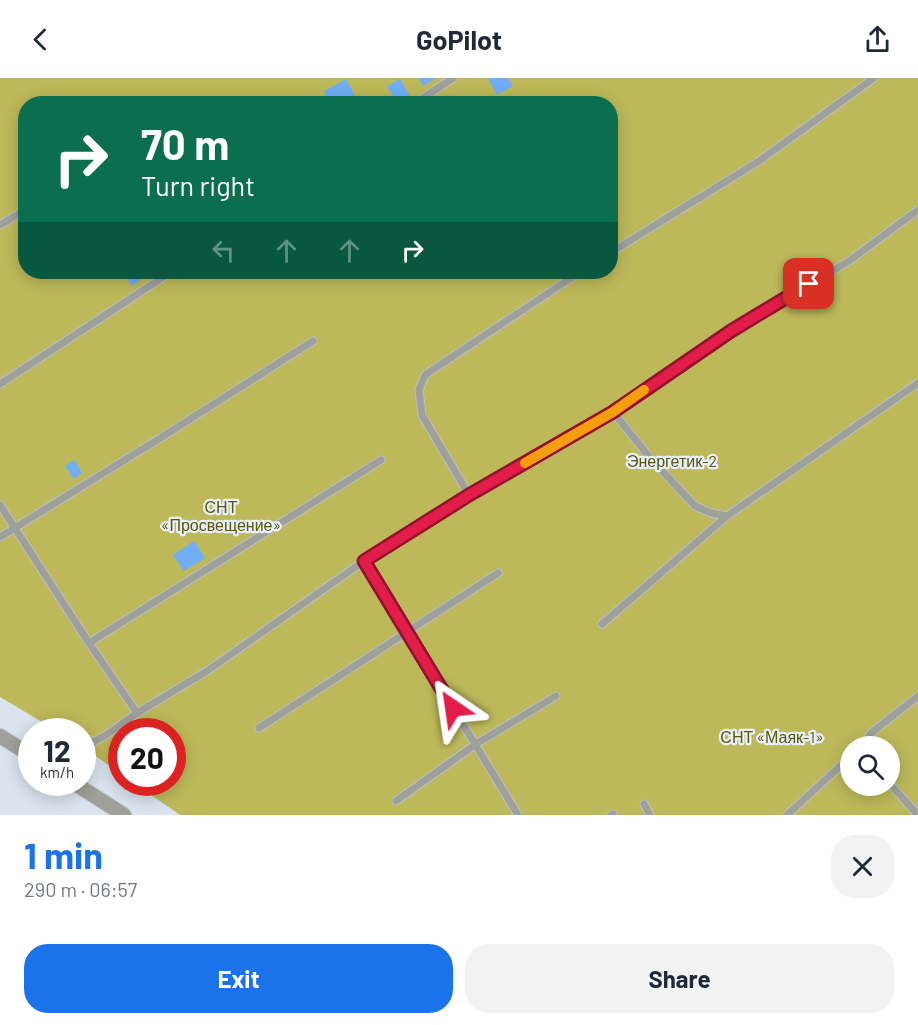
<!DOCTYPE html>
<meta charset="utf-8">
<style>
body{margin:0;font-family:Barlow,sans-serif;background:#f2f2f3;color:#1f2937;height:100vh;display:flex;flex-direction:column;font-size:22px;white-space:nowrap}
*{box-sizing:border-box;margin:0}
p{font-size:20px;color:#747a83}
.icon{flex:none;width:33px;height:33px;fill:none;stroke:currentColor;stroke-width:2;stroke-linecap:round;stroke-linejoin:round}
.map{position:relative;height:737px;overflow:hidden}
.drawer{display:flex;flex-direction:column;background:#fff;flex:1}
.drawer>*{flex:none}
.guide{position:absolute;left:18px;top:18px;width:600px;height:183px;border-radius:24px;box-shadow:0 3px 15px #0003;background:#0b6e4f;color:#fff;overflow:hidden}
.tools{position:absolute;left:840px;top:658px;display:grid;gap:12px}
.tools a{display:grid;place-items:center;width:60px;height:60px;border-radius:50%;background:#fff;box-shadow:0 3px 15px #0003;font-size:30px}
.speed{position:absolute;left:18px;top:640px;display:flex;gap:12px;font-size:30px;font-weight:700;text-align:center}
.speed>*{display:grid;place-content:center;width:78px;height:78px;border-radius:50%;background:#fff;box-shadow:0 3px 15px #0003;line-height:1}
.speed small{font-size:15px;font-weight:400}
.speed .limit{border:9px solid #d22;background:#fff;color:#111}
.pin{position:absolute;display:grid;place-items:center;width:51px;height:51px;color:#fff;margin:-26px;border-radius:12px;box-shadow:0 3px 9px #0006}
.me{position:absolute;width:66px;margin:-33px;rotate:328deg;stroke-linejoin:round;filter:drop-shadow(0 0 4px #0008)}
.turn{display:flex;align-items:center;gap:21px;height:126px;padding:0 24px;font-size:27px}
.turn .icon{width:78px;height:78px;stroke-width:2.5}
.turn b{display:block;font-size:42px;line-height:51px}
.lanes{display:flex;align-items:center;height:57px;padding:0 24px;background:#0003;justify-content:center;gap:30px;direction:ltr}
.lanes .off{opacity:.35}
.round{display:grid;place-items:center;flex:none;width:63px;height:63px;border-radius:24px;background:#f2f2f3}
.summary{display:flex;align-items:center;justify-content:space-between;height:102px;padding:0 24px}
h1{font-size:36px;font-weight:700;line-height:45px;color:#1a73e8}
.cta{display:flex;gap:12px;margin-top:auto;padding:12px 24px}
.cta a{flex:1;height:69px;border-radius:24px;background:#1a73e8;color:#fff;font-size:24px;font-weight:700;line-height:69px;text-align:center}
.cta a+a{background:#f2f2f3;color:#1f2937}
header{display:flex;justify-content:space-between;align-items:center;height:78px;padding:0 24px;background:#fff;font-size:27px;font-weight:700}
.map>svg:first-child{display:block}
.green{fill:#bdb95a;fill-rule:evenodd}
.building{fill:#71aef8}
.lines{fill:none;stroke-linecap:round;stroke-linejoin:round}
.lane-casing{stroke:#b9c1cb;stroke-width:9}
.street-casing{stroke:#b9c1cb;stroke-width:16}
.lane{stroke:#a0a09a;stroke-width:7}
.street{stroke:#a0a09a;stroke-width:14}
.route-casing{stroke:#92132f;stroke-width:15}
.route{stroke:#e11d48;stroke-width:10}
.slow{stroke:#f59e0b;stroke-width:10}
.labels{text-anchor:middle;stroke-width:4.5;stroke-linejoin:round;paint-order:stroke}
.park-label{font-size:16px;fill:#5a5602;stroke:#e7f0fc}
</style>
<header><svg class="icon" aria-label="back" viewBox="0 0 24 24"><path d="M15 5l-7 7 7 7"/></svg>GoPilot<svg class="icon" aria-label="share" viewBox="0 0 24 24"><path d="M12 15V3M7 8l5-5 5 5M5 13v7h14v-7"/></svg></header>
<div class="map">
<svg width="918" height="737" viewBox="0 0 918 737">
<rect width="100%" height="100%" fill="#dae3ee"/>
<path class="green" d="M0,0H918V737H180L134,705H172V654H122L121,696L83,669L82,654H59L0,619ZM26,26H610V194H26ZM850,669H890V708H850Z"/>
<g class="building">
<polygon points="419,0 437,0 423,8"/>
<polygon points="488,0 508,0 513,8 497,17"/>
<polygon points="346,1 359,26 330,26 324,13"/>
<polygon points="400,1 410,18 397,25 387,8"/>
<polygon points="454,17 458,26 438,26"/>
<polygon points="127,194 139,194 143,200 132,208 124,196"/>
<polygon points="74,382 82,395 74,401 65,388"/>
<polygon points="194,463 205,480 184,493 173,477"/>
</g>
<g class="lines">
<defs>
<g id="lane">
<polyline points="414,26 453,0"/>
<polyline points="0,147 26,131"/>
<polyline points="610,175 759,83 874,0"/>
<polyline points="0,306 171,194"/>
<polyline points="613,334 651,381 695,428 711,435 727,438 918,305"/>
<polyline points="469,417 422,337 419,312 425,297 580,194"/>
<polyline points="0,427 89,565 137,635"/>
<polyline points="0,459 162,359 313,263"/>
<polyline points="364,483 518,737"/>
<polyline points="602,546 727,438"/>
<polyline points="89,565 381,382"/>
<polyline points="259,650 498,495"/>
<polyline points="861,669 871,655 918,618"/>
<polyline points="82,670 106,657 137,635 207,593 364,483 469,417 613,334 731,253 849,183 918,132"/>
<polyline points="890,706 918,737"/>
<polyline points="396,723 476,666 556,618"/>
<polyline points="644,726 650,737"/>
<polyline points="611,737 613,736"/>
<polyline points="787,737 850,679"/>
</g>
<g id="street">
<polyline points="0,658 32,678"/>
<polyline points="74,705 124,737"/>
</g>
</defs>
<use href="#lane" class="lane-casing"/>
<use href="#street" class="street-casing"/>
<use href="#lane" class="lane"/>
<use href="#street" class="street"/>
</g>
<g class="lines">
<defs>
<polyline id="route" points="453,630 364,483 469,417 613,334 731,253 809,206"/>
</defs>
<use href="#route" class="route-casing"/>
<use href="#route" class="route"/>
<polyline class="slow" points="525,385 613,334 644,312"/>
</g>
<g class="labels">
<g class="park-label">
<text x="672" y="389">Энергетик-2</text>
<text x="221" y="435">СНТ<tspan x="221" dy="18">«Просвещение»</tspan></text>
<text x="772" y="665">СНТ «Маяк-1»</text>
</g>
</g>
</svg>
<div class="tools">
<a><svg class="icon" aria-label="search" viewBox="0 0 24 24"><circle cx="10" cy="10" r="6"/><path d="M15 15l6 6"/></svg></a>
</div>
<div class="speed"><div>12<small>km/h</small></div><div class="limit">20</div></div>
<div class="pin" style="left:809px;top:206px;background:#d93025"><svg class="icon" aria-label="arrive" viewBox="0 0 24 24"><path d="M6 21V4h12l-3 4 3 4H6"/></svg></div>
<svg class="me" style="left:453px;top:630px" viewBox="-20 -20 40 40"><path d="M0-17L14 15 0 8-14 15z" fill="#e11d48" stroke="#fff" stroke-width="4"/></svg>
<div class="guide">
<div class="turn"><svg class="icon" aria-label="right" viewBox="0 0 24 24"><path d="M7 20v-9h11M14 6l5 5-5 5"/></svg><div><b>70 m</b>Turn right</div></div>
<div class="lanes"><svg class="icon off" aria-label="left" viewBox="0 0 24 24"><path d="M17 20v-9H6M10 6l-5 5 5 5"/></svg><svg class="icon off" aria-label="ahead" viewBox="0 0 24 24"><path d="M12 20V5M6 11l6-6 6 6"/></svg><svg class="icon off" aria-label="ahead" viewBox="0 0 24 24"><path d="M12 20V5M6 11l6-6 6 6"/></svg><svg class="icon" aria-label="right" viewBox="0 0 24 24"><path d="M7 20v-9h11M14 6l5 5-5 5"/></svg></div>
</div>
</div>
<section class="drawer">
<div class="summary"><div><h1>1 min</h1><p>290 m · 06:57</p></div><a class="round"><svg class="icon" aria-label="close" viewBox="0 0 24 24"><path d="M6 6l12 12M18 6L6 18"/></svg></a></div>
<div class="cta"><a>Exit</a><a>Share</a></div>
</section>
